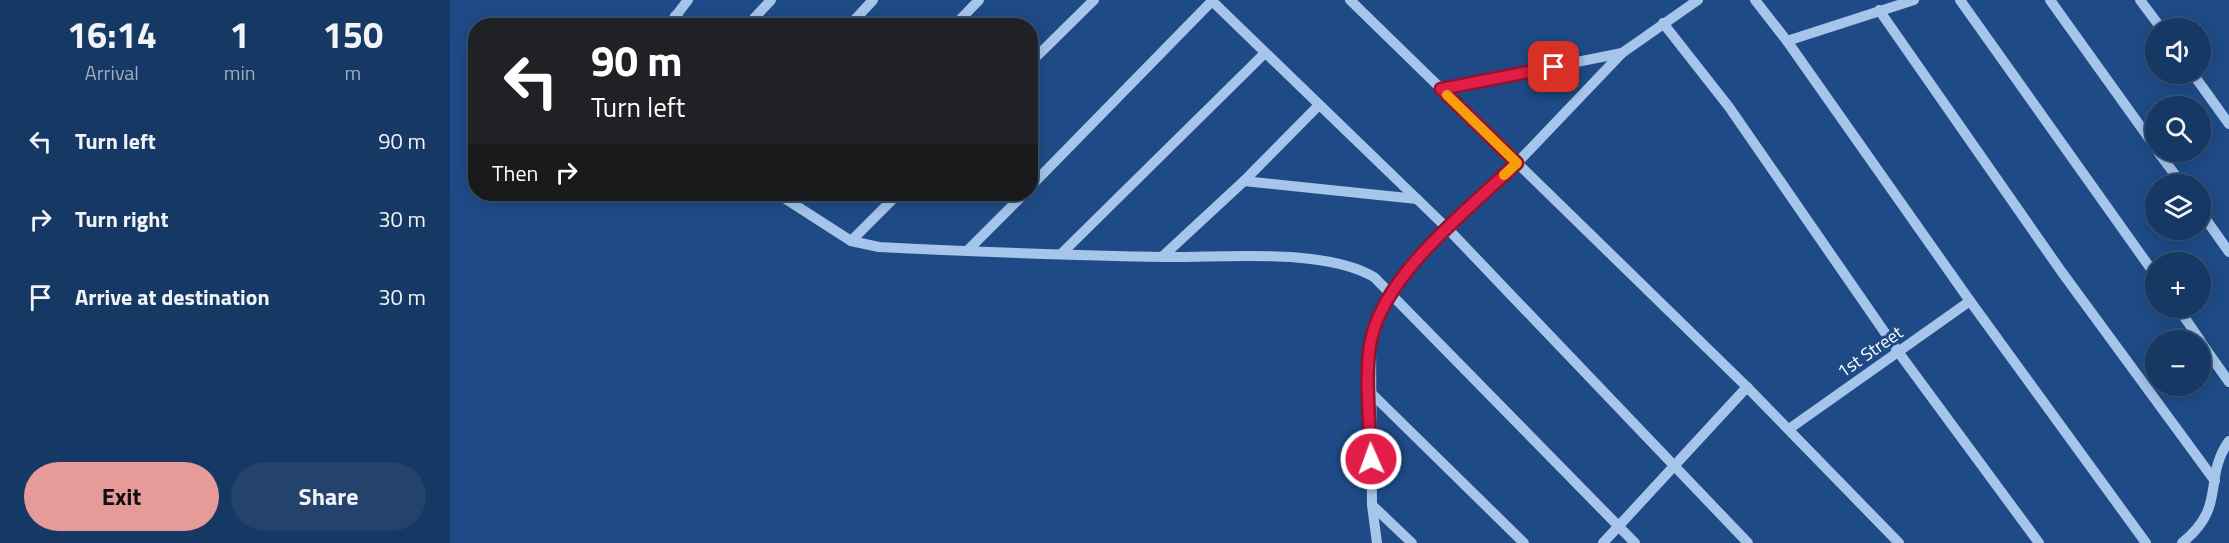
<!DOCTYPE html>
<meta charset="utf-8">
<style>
body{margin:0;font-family:"Titillium Web",sans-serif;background:#23436d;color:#f1f3f6;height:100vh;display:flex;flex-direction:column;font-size:22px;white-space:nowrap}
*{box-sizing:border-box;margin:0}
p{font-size:20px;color:#9eacbf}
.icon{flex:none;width:33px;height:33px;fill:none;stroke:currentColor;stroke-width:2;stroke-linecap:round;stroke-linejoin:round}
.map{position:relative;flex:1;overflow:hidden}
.sheet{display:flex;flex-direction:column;background:#163864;width:450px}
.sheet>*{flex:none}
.guide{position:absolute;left:18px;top:18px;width:570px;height:183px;border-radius:24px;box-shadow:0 3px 15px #0003,0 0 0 2px #355278;background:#202124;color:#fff;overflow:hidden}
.fabs{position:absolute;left:1695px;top:18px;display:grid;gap:12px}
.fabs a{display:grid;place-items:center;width:66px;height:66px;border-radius:50%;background:#163864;box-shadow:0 3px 15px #0003,0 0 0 2px #355278;font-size:30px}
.pin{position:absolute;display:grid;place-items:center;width:51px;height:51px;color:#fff;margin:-26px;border-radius:12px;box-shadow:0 3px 9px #0006}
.me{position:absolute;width:66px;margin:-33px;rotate:358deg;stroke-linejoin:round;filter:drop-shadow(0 0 4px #0008)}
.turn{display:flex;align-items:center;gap:21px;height:126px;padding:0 24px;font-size:27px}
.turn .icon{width:78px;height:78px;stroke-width:2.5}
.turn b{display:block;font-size:42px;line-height:51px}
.then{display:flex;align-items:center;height:57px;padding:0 24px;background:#0003;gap:12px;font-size:22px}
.eta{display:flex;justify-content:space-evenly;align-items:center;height:102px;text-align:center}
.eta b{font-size:36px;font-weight:700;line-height:42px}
.action{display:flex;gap:12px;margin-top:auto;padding:12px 24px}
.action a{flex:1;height:69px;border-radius:36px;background:#e69b98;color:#111;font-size:24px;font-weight:700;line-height:69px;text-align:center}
.action a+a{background:#23436d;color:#f1f3f6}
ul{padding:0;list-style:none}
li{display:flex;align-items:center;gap:18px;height:78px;padding:0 24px}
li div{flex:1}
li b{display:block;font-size:22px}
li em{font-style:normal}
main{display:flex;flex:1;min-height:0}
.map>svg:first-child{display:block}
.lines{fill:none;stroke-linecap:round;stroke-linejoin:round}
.minor{stroke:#a6c5ea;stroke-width:10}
.route-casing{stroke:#92132f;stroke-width:15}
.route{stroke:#e11d48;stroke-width:10}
.slow{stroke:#f59e0b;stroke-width:10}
.labels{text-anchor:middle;stroke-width:6;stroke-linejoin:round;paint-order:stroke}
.street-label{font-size:18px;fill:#fff;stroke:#1e4b86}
</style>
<main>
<section class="sheet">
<div class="eta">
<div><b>16:14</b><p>Arrival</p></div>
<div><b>1</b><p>min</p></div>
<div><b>150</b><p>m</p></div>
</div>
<ul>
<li><svg class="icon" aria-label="left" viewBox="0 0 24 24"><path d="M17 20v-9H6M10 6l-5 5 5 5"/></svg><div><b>Turn left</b></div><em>90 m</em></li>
<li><svg class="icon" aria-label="right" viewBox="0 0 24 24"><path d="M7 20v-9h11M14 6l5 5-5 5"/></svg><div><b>Turn right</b></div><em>30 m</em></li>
<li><svg class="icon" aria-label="arrive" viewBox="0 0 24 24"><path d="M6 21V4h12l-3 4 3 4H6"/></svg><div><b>Arrive at destination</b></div><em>30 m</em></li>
</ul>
<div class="action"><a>Exit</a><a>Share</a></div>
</section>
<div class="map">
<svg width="1779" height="543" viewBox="0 0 1779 543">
<rect width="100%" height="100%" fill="#1e4b86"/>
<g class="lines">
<g class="minor">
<polyline points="761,0 998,229 1298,543"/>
<polyline points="900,0 1297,387 1449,543"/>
<polyline points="1305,0 1337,41 1464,0"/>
<polyline points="1510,0 1706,276"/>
<polyline points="1600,0 1706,148"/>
<polyline points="1690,0 1711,28"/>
<polyline points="1429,10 1611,271 1765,481"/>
<polyline points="225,16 239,26"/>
<polyline points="1213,23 1279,107 1449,353 1589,543"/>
<polyline points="218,26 238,0"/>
<polyline points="297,26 321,0"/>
<polyline points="399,26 423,0"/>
<polyline points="504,26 529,0"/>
<polyline points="1337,41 1520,301 1696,543"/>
<polyline points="580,63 644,0"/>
<polyline points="1743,74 1779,124"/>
<polyline points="991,89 1172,53"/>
<polyline points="1708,152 1732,184"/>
<polyline points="794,181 967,199"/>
<polyline points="580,187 762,1"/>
<path d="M328,194L401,241L429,247C523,252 618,255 712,257C773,258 872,247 924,277L1185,543"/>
<polyline points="1750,211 1779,252"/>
<polyline points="401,241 448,194"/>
<polyline points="518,250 574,194"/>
<polyline points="611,254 815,53"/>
<polyline points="712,257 794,181 869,105"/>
<polyline points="1728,308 1750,340"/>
<polyline points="1750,341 1779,382"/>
<polyline points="919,391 1074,543"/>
<polyline points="1339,429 1520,301"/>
<polyline points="922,505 962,543"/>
<polyline points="927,543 922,505 921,340 939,293 960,267 1067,163 1172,53 1248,0"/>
<polyline points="1153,543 1297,387"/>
<path d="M1732,543C1778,506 1752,479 1779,441"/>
</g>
</g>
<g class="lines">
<defs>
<path id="route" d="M921,459C920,426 914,371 921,340C935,273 1019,209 1067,163L991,89L1104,67"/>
</defs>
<use href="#route" class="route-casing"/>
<use href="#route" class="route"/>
<polyline class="slow" points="997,95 1067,163 1054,175"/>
</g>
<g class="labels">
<g class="street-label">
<text transform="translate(1420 352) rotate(-35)" y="6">1st Street</text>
</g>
</g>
</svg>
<div class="fabs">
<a><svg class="icon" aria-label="sound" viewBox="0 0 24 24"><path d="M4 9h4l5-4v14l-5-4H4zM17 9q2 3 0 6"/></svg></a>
<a><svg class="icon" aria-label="search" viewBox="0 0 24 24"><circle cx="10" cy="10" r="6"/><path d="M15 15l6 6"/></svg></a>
<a><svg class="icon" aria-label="layers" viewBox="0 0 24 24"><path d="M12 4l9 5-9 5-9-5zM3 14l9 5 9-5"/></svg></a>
<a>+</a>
<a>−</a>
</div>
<div class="pin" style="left:1104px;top:67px;background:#d93025"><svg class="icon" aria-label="arrive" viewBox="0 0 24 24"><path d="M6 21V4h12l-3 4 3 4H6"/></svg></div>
<svg class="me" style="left:921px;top:459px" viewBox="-20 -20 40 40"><circle r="17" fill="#e11d48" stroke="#fff" stroke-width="3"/><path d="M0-11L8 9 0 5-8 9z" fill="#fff"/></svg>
<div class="guide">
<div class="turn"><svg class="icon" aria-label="left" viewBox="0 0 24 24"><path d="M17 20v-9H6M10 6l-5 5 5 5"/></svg><div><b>90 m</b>Turn left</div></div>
<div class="then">Then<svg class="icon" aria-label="right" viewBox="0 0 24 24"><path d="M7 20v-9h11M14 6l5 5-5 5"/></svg></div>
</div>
</div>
</main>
